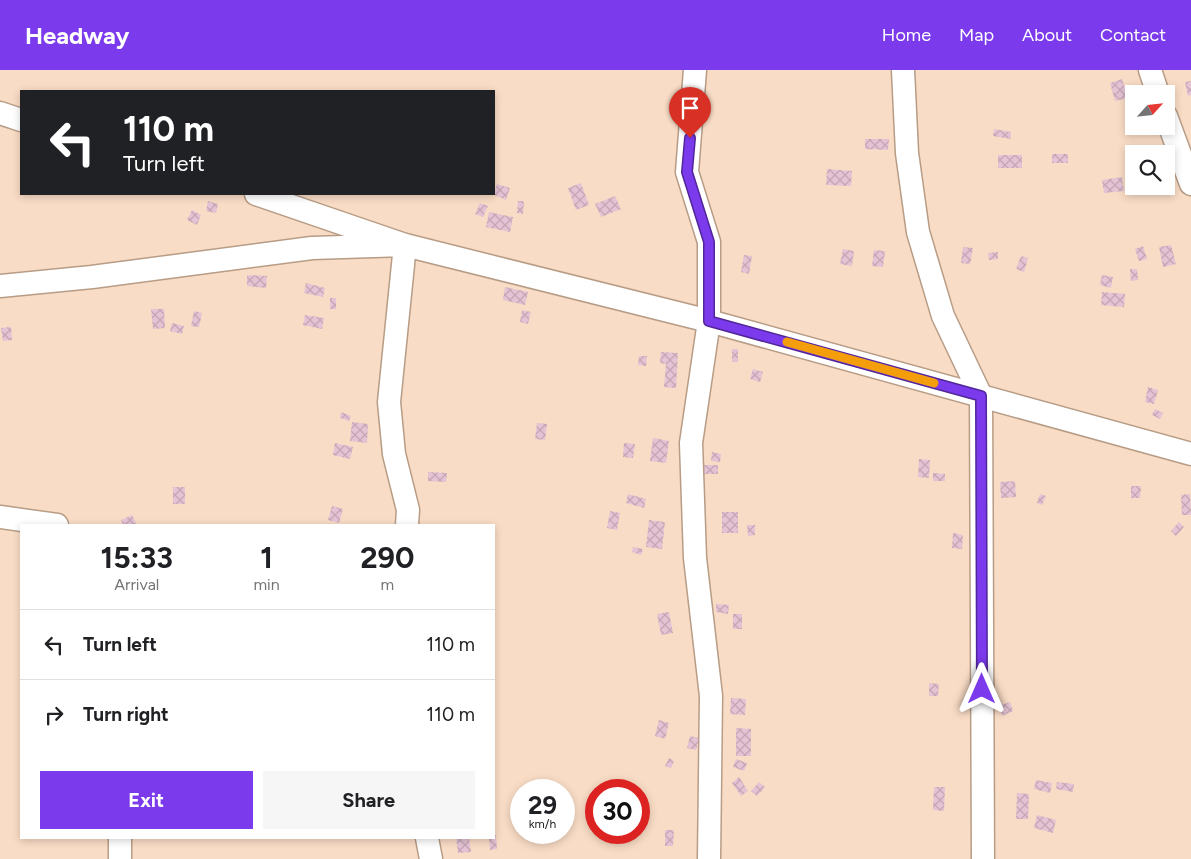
<!DOCTYPE html>
<style>
body{margin:0;font-family:Figtree,sans-serif;background:#f6f6f6;color:#202124;height:100vh;display:flex;flex-direction:column;font-size:19px;white-space:nowrap}
*{box-sizing:border-box;margin:0}
p{font-size:16px;color:#757577}
.icon{flex:none;width:28px;height:28px;fill:none;stroke:currentColor;stroke-width:2;stroke-linecap:round;stroke-linejoin:round}
.map{position:relative;flex:1;overflow:hidden}
.details{position:absolute;left:20px;top:454px;width:475px;height:315px;display:flex;flex-direction:column;background:#fff;border-radius:0px;box-shadow:0 2px 8px #0003}
.details>*{flex:none}
.top-card{position:absolute;left:20px;top:20px;width:475px;height:105px;border-radius:0px;box-shadow:0 2px 8px #0003;background:#202124;color:#fff;overflow:hidden}
.needle{width:32px;rotate:63deg}
.controls{position:absolute;left:1125px;top:15px;display:grid;gap:10px}
.controls a{display:grid;place-items:center;width:50px;height:50px;border-radius:0px;background:#fff;box-shadow:0 2px 8px #0003;font-size:25px}
.speed{position:absolute;left:510px;top:709px;display:flex;gap:10px;font-size:25px;font-weight:700;text-align:center}
.speed>*{display:grid;place-content:center;width:65px;height:65px;border-radius:50%;background:#fff;box-shadow:0 2px 8px #0003;line-height:1}
.speed small{font-size:12px;font-weight:400}
.speed .limit{border:8px solid #d22;background:#fff;color:#111}
.pin{position:absolute;display:grid;place-items:center;width:42px;height:42px;color:#fff;margin:-51px -21px;border-radius:50% 50% 50% 0;rotate:-45deg;box-shadow:0 0 5px #0007}
.pin .icon{rotate:45deg}
.me{position:absolute;width:55px;margin:-28px;rotate:0deg;stroke-linejoin:round;filter:drop-shadow(0 0 4px #0008)}
.turn{display:flex;align-items:center;gap:18px;height:105px;padding:0 20px;font-size:22px}
.turn .icon{width:65px;height:65px;stroke-width:2.5}
.turn b{display:block;font-size:35px;line-height:42px}
.eta{display:flex;justify-content:space-evenly;align-items:center;height:85px;text-align:center}
.eta b{font-size:30px;font-weight:700;line-height:35px}
.primary-button{display:flex;gap:10px;margin-top:auto;padding:10px 20px}
.primary-button a{flex:1;height:58px;border-radius:0px;background:#7c3aed;color:#fff;font-size:20px;font-weight:700;line-height:58px;text-align:center}
.primary-button a+a{background:#f6f6f6;color:#202124}
ul{padding:0;list-style:none}
li{display:flex;align-items:center;gap:15px;height:70px;padding:0 20px;border-top:1px solid #e0e0e0}
li div{flex:1}
li b{display:block;font-size:19px}
li em{font-style:normal}
header{display:flex;align-items:center;gap:30px;box-sizing:border-box;height:70px;padding:0 25px;background:#7c3aed;color:#fff}
header strong{font-size:24px}
nav{display:flex;gap:28px;margin-inline-start:auto;font-size:18px}
.map>svg:first-child{display:block}
.building{fill:url(#building-cross-hatch)}
.lines{fill:none;stroke-linecap:round;stroke-linejoin:round}
.minor-casing{stroke:#b79c86;stroke-width:25}
.minor{stroke:#fff;stroke-width:22}
.route-casing{stroke:#51269a;stroke-width:12}
.route{stroke:#7c3aed;stroke-width:9}
.slow{stroke:#f59e0b;stroke-width:9}
</style>
<header>
<strong>Headway</strong>
<nav><a>Home</a><a>Map</a><a>About</a><a>Contact</a></nav>
</header>
<div class="map">
<svg width="1191" height="789" viewBox="0 0 1191 789">
<defs>
<pattern id="building-cross-hatch" width="8" height="8" patternUnits="userSpaceOnUse" patternTransform="scale(1.25)"><rect width="8" height="8" fill="#e5c3d4"/><path d="M0 0l8 8M0 8l8-8" fill="none" stroke="#c4a6b5"/></pattern>
</defs>
<rect width="100%" height="100%" fill="#f9dcc5"/>
<g class="building">
<polygon points="1122,9 1128,28 1115,31 1110,13"/>
<polygon points="1191,11 1191,25 1188,26 1185,12"/>
<polygon points="994,59 1011,62 1011,69 993,66"/>
<polygon points="865,69 889,69 888,80 865,79"/>
<rect x="1052" y="84" width="16" height="9"/>
<rect x="998" y="85" width="24" height="13"/>
<rect x="1131" y="90" width="3" height="21"/>
<polygon points="827,99 852,101 851,116 826,115"/>
<polygon points="1122,107 1124,121 1104,123 1102,110"/>
<polygon points="581,113 589,135 576,140 568,118"/>
<polygon points="497,114 510,118 506,130 494,125"/>
<polygon points="615,126 621,139 601,147 595,134"/>
<polygon points="208,131 218,134 216,143 206,141"/>
<polygon points="518,131 524,131 523,144 517,143"/>
<polygon points="480,133 488,136 483,147 475,144"/>
<polygon points="192,140 201,145 197,155 187,150"/>
<polygon points="489,142 513,147 510,162 486,157"/>
<polygon points="1171,175 1176,194 1163,197 1159,177"/>
<polygon points="1143,176 1147,189 1139,191 1135,179"/>
<polygon points="963,177 973,178 970,194 961,193"/>
<polygon points="843,179 854,181 852,196 840,194"/>
<polygon points="874,180 885,181 883,197 872,196"/>
<polygon points="998,182 998,189 989,190 988,183"/>
<polygon points="744,185 752,186 749,204 741,202"/>
<polygon points="1021,186 1028,188 1024,202 1016,199"/>
<polygon points="1130,199 1137,199 1138,210 1131,211"/>
<polygon points="247,205 267,206 266,218 247,216"/>
<polygon points="1102,205 1113,207 1111,218 1100,215"/>
<polygon points="306,213 325,218 323,227 304,223"/>
<polygon points="505,217 528,222 525,235 503,230"/>
<polygon points="1102,222 1125,224 1124,237 1101,235"/>
<rect x="330" y="228" width="6" height="11"/>
<polygon points="151,239 164,239 165,258 153,259"/>
<polygon points="522,240 531,242 528,254 520,252"/>
<polygon points="194,241 202,243 199,257 191,256"/>
<polygon points="305,245 324,248 322,259 303,255"/>
<polygon points="172,253 184,256 182,264 170,261"/>
<polygon points="11,257 12,270 3,271 1,258"/>
<rect x="732" y="279" width="6" height="13"/>
<polygon points="661,282 678,283 676,318 664,317 666,294 660,293"/>
<polygon points="639,286 647,286 646,296 638,295"/>
<polygon points="753,299 763,302 760,312 750,309"/>
<polygon points="1148,317 1158,320 1154,334 1145,332"/>
<polygon points="1155,339 1163,343 1160,349 1152,345"/>
<polygon points="341,342 351,346 349,351 340,348"/>
<polygon points="352,352 368,354 367,373 350,371"/>
<polygon points="537,353 547,354 545,370 535,369"/>
<polygon points="653,368 669,371 666,393 650,391"/>
<polygon points="335,373 353,377 350,389 333,385"/>
<polygon points="624,373 635,374 633,388 623,387"/>
<polygon points="712,382 721,384 720,392 711,391"/>
<polygon points="919,389 930,390 929,408 918,407"/>
<rect x="704" y="395" width="14" height="9"/>
<polygon points="428,402 447,403 446,412 428,411"/>
<polygon points="933,403 945,404 945,411 933,411"/>
<polygon points="1015,411 1016,427 1001,428 1000,412"/>
<polygon points="1131,416 1141,416 1140,428 1131,428"/>
<rect x="173" y="417" width="12" height="17"/>
<polygon points="628,424 646,429 644,438 626,433"/>
<polygon points="1040,424 1046,426 1042,435 1037,433"/>
<polygon points="1190,424 1191,445 1182,445 1181,425"/>
<polygon points="332,436 343,439 339,453 328,450"/>
<polygon points="610,441 620,443 617,460 607,458"/>
<rect x="722" y="442" width="16" height="21"/>
<polygon points="132,445 137,455 123,455 121,450"/>
<polygon points="649,450 665,452 662,479 646,477"/>
<polygon points="1179,452 1184,457 1176,466 1171,461"/>
<polygon points="747,455 755,455 755,465 748,466"/>
<polygon points="953,463 963,465 962,479 952,478"/>
<polygon points="633,477 643,479 641,485 632,482"/>
<polygon points="716,534 729,535 728,544 716,542"/>
<polygon points="669,542 673,563 661,565 657,544"/>
<rect x="733" y="544" width="9" height="15"/>
<polygon points="929,613 939,614 938,626 929,626"/>
<polygon points="731,628 746,629 745,645 730,644"/>
<polygon points="1010,632 1013,641 1002,646 998,636"/>
<polygon points="659,650 669,653 665,669 655,666"/>
<polygon points="736,658 751,659 751,686 736,686"/>
<polygon points="690,666 699,668 696,680 687,678"/>
<polygon points="669,688 674,691 671,698 665,696"/>
<polygon points="736,689 747,693 744,701 733,697"/>
<polygon points="739,707 748,721 741,726 732,713"/>
<polygon points="1036,710 1052,713 1050,723 1034,719"/>
<polygon points="759,712 765,717 757,726 751,721"/>
<polygon points="1057,712 1074,714 1073,722 1056,719"/>
<polygon points="934,717 945,717 944,741 933,740"/>
<polygon points="1017,723 1029,724 1028,749 1016,749"/>
<polygon points="1037,745 1056,750 1053,763 1034,758"/>
<polygon points="665,760 674,760 673,776 665,776"/>
<polygon points="496,765 497,779 490,780 489,768 494,768 494,766"/>
<polygon points="456,768 469,768 471,782 458,783"/>
</g>
<g class="lines">
<defs>
<g id="minor">
<polyline points="695,0 687,102 709,172 709,251 691,373 695,488 711,626 709,789"/>
<polyline points="903,0 907,83 918,162 943,246 981,326 983,789"/>
<polyline points="1150,0 1158,24"/>
<polyline points="0,43 21,50"/>
<polyline points="1166,46 1191,114"/>
<polyline points="256,124 405,175 709,251 1191,384"/>
<polyline points="0,216 92,207 312,178 405,175 389,332 394,384 408,440 407,455"/>
<polyline points="0,447 57,455"/>
<polyline points="120,768 120,789"/>
<polyline points="427,768 431,789"/>
</g>
</defs>
<use href="#minor" class="minor-casing"/>
<use href="#minor" class="minor"/>
</g>
<g class="lines">
<defs>
<polyline id="route" points="690,68 687,102 709,172 709,251 981,326 982,619"/>
</defs>
<use href="#route" class="route-casing"/>
<use href="#route" class="route"/>
<polyline class="slow" points="787,272 934,313"/>
</g>
</svg>
<div class="controls">
<a><svg class="needle" viewBox="-14 -14 28 28"><path d="M0-13l5 13h-10z" fill="#e53935"/><path d="M0 13l5-13h-10z" fill="#757577"/></svg></a>
<a><svg class="icon" aria-label="search" viewBox="0 0 24 24"><circle cx="10" cy="10" r="6"/><path d="M15 15l6 6"/></svg></a>
</div>
<div class="speed"><div>29<small>km/h</small></div><div class="limit">30</div></div>
<div class="pin" style="left:690px;top:68px;background:#d93025"><svg class="icon" aria-label="arrive" viewBox="0 0 24 24"><path d="M6 21V4h12l-3 4 3 4H6"/></svg></div>
<svg class="me" style="left:982px;top:619px" viewBox="-20 -20 40 40"><path d="M0-17L14 15 0 8-14 15z" fill="#7c3aed" stroke="#fff" stroke-width="4"/></svg>
<div class="top-card">
<div class="turn"><svg class="icon" aria-label="left" viewBox="0 0 24 24"><path d="M17 20v-9H6M10 6l-5 5 5 5"/></svg><div><b>110 m</b>Turn left</div></div>
</div>
<section class="details">
<div class="eta">
<div><b>15:33</b><p>Arrival</p></div>
<div><b>1</b><p>min</p></div>
<div><b>290</b><p>m</p></div>
</div>
<ul>
<li><svg class="icon" aria-label="left" viewBox="0 0 24 24"><path d="M17 20v-9H6M10 6l-5 5 5 5"/></svg><div><b>Turn left</b></div><em>110 m</em></li>
<li><svg class="icon" aria-label="right" viewBox="0 0 24 24"><path d="M7 20v-9h11M14 6l5 5-5 5"/></svg><div><b>Turn right</b></div><em>110 m</em></li>
</ul>
<div class="primary-button"><a>Exit</a><a>Share</a></div>
</section>
</div>
